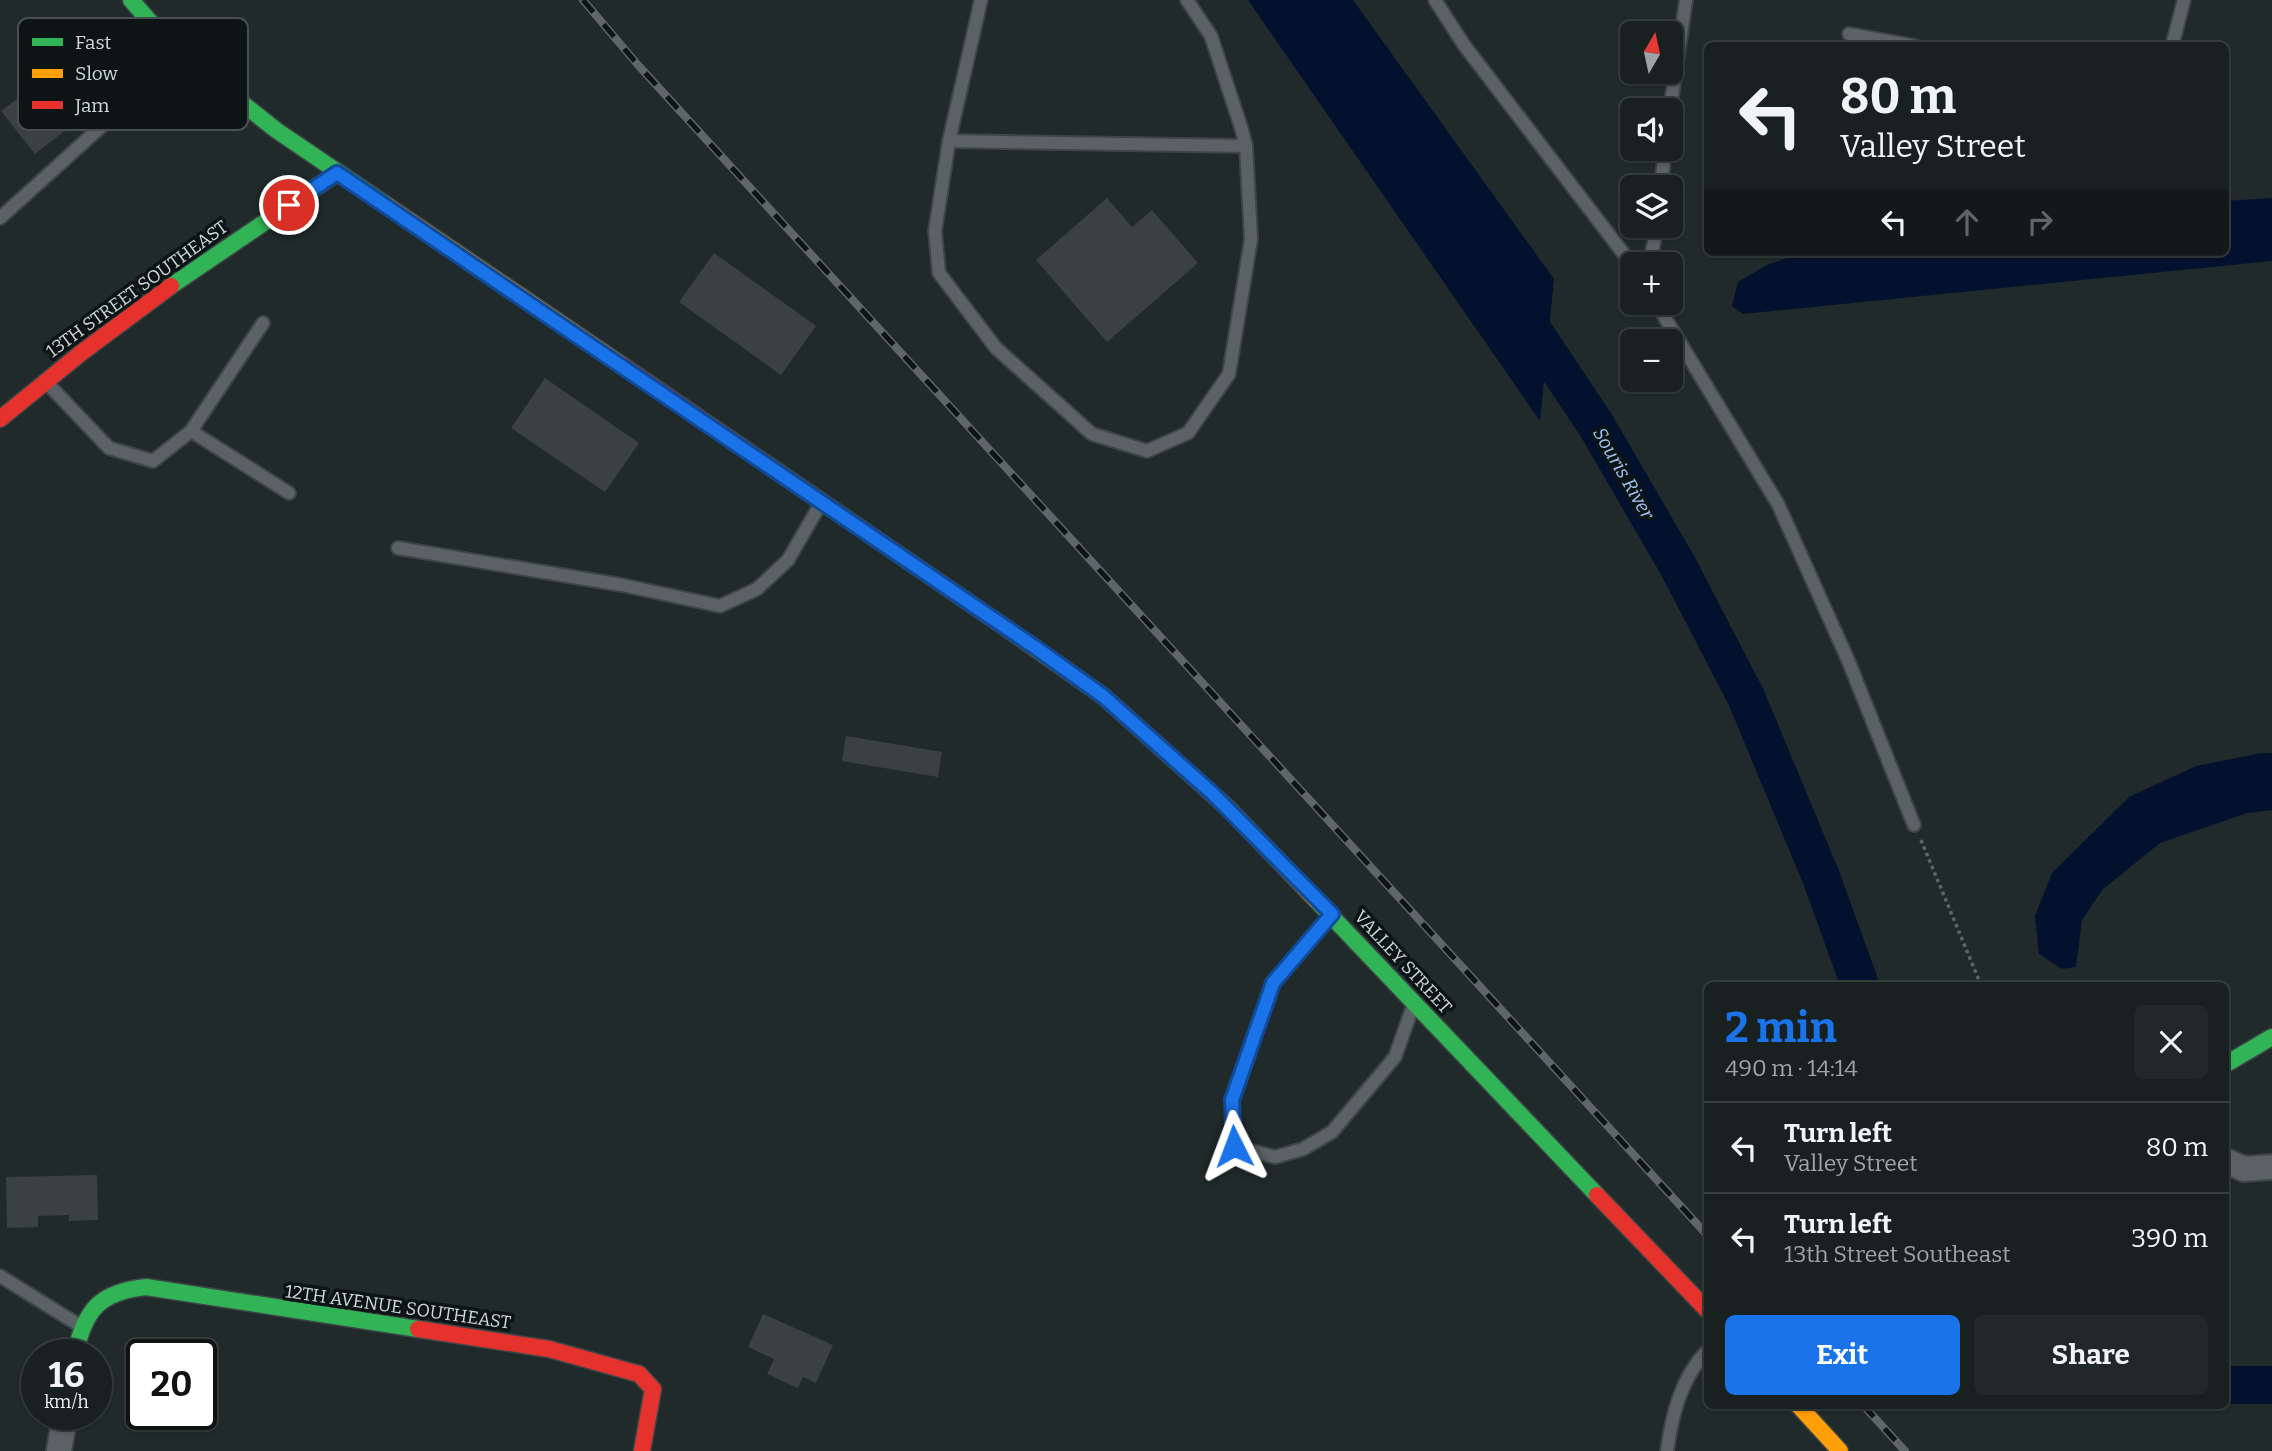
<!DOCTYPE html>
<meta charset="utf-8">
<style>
body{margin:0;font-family:Bitter,serif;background:#212829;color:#f1f3f6;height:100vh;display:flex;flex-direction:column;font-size:26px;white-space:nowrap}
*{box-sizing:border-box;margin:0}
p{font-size:23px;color:#9fa3a5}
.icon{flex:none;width:38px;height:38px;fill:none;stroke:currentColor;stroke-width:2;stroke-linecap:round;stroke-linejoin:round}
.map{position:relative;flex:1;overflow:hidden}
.side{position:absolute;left:1704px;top:982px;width:525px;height:427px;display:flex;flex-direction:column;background:#182020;border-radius:10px;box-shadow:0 2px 5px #0004,0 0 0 2px #363e3e}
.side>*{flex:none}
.top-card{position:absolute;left:1704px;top:42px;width:525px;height:214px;border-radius:10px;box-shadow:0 2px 5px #0004,0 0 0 2px #363e3e;background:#182020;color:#f1f3f6;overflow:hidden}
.needle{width:46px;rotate:9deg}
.controls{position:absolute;left:1620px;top:21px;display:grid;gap:14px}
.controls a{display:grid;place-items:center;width:63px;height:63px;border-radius:10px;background:#182020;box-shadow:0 2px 5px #0004,0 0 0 2px #363e3e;font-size:35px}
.speed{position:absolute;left:21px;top:1339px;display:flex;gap:14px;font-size:35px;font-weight:700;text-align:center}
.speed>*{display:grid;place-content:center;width:91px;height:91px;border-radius:50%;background:#182020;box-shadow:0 2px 5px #0004,0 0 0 2px #363e3e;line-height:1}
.speed small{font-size:18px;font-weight:400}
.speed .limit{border:4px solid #111;border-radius:10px;background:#fff;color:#111}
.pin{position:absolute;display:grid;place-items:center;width:60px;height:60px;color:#fff;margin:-30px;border:4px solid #fff;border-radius:50%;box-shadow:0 2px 7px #0007}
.me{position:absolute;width:77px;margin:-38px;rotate:357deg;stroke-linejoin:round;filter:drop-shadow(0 0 5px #0008)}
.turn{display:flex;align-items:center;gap:24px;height:147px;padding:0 21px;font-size:32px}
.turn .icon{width:91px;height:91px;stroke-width:2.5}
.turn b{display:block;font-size:49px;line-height:60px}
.lanes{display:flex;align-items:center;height:66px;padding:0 21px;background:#0003;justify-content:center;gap:35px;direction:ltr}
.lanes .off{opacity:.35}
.round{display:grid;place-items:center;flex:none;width:74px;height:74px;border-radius:10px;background:#212829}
.headline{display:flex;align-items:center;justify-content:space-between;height:119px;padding:0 21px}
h1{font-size:42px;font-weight:700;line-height:52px;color:#1a73e8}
.button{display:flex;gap:14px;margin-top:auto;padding:14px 21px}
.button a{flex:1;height:80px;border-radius:10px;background:#1a73e8;color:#fff;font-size:28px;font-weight:700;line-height:80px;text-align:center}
.button a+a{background:#212829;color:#f1f3f6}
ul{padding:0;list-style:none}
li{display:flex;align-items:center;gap:21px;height:91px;padding:0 21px;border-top:2px solid #363e3e}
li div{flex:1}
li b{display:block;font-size:26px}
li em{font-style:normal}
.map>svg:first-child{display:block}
.water{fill:#03112f}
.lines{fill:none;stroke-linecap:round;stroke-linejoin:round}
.river{stroke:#03112f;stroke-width:38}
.building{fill:#3a4141}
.lane-casing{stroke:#3d4546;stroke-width:16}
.street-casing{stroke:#3d4546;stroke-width:28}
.fast-casing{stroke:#3d4546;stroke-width:19}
.slow-casing{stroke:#3d4546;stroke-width:19}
.jam-casing{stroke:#3d4546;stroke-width:19}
.path{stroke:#5d6567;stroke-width:3.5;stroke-dasharray:3.5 3.5;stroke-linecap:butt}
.lane{stroke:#5a6266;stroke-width:12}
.street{stroke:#5a6266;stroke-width:24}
.fast{stroke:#30b455;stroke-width:16}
.slow{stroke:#ff9f0a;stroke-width:16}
.jam{stroke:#e5322d;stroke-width:16}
.rail-casing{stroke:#5f6669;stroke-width:8}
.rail{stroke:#0c1415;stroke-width:5;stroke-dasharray:16;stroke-linecap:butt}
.route-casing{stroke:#114b97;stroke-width:18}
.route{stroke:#1a73e8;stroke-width:12}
.labels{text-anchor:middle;stroke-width:7;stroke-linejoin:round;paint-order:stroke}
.street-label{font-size:18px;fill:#d0dadb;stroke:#0c1415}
.water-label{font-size:19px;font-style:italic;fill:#a2c3f6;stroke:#0c1415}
.key{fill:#0c1415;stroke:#474f50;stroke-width:2}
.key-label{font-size:19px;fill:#d0dadb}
</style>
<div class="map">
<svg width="2272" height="1451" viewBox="0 0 2272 1451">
<rect width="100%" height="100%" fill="#202a2b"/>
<g class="water">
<polygon points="1248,0 1353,0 1554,279 1540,421"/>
<polygon points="2272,198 2272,261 1743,314 1732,306 1738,282 1767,265 1804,252 2226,252 2226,201"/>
<polygon points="2262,753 2272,753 2272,810 2247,813 2160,843 2102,890 2082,920 2076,967 2062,969 2039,954 2035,916 2052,873 2129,797 2196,766"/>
</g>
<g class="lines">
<g class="river">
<polyline points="1518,308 1596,425 1678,566 1746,697 1821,877 1860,985"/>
<polyline points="2226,1385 2272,1385"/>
</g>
</g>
<g class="building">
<polygon points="66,62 99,104 35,154 1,111"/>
<polygon points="1107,198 1132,227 1152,210 1198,263 1107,342 1036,260"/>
<polygon points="714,253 816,326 781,375 679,302"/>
<polygon points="545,378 639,443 605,492 511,428"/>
<polygon points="846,736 942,752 938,777 842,761"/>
<polygon points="97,1175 98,1220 69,1221 69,1215 38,1216 38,1227 7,1228 6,1177"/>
<polygon points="763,1314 833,1345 816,1383 803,1377 798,1388 767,1374 774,1359 748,1347"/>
</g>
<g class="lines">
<defs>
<g id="lane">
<polyline points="981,0 949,141 935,231 939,273 996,348 1092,434 1147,451 1188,433 1229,374 1251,239 1246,146 1241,127 1211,36 1187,0"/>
<polyline points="1435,0 1464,45 1633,266"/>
<polyline points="1849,34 1915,46"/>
<polyline points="2172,46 2184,0"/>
<polyline points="1670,110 1686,0"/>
<polyline points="949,141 1246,146"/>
<polyline points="1661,187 1665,149"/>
<polyline points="0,218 178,57"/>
<polyline points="1650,264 1657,226"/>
<polyline points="1656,303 1778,504 1848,660 1914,825"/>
<polyline points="47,383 109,448 153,461 191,431 263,323"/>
<polyline points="191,431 289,493"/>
<polyline points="398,548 622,585 720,606 757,589 788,560 820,505"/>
<polyline points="1329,918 1273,983 1232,1100 1234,1146 1275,1157 1303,1149 1332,1132 1395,1057 1412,1009"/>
<polyline points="0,1276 82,1327"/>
<path d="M1667,1451C1672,1415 1681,1377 1708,1350"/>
</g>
<g id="street">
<polyline points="2226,1161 2244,1169 2272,1167"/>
<polyline points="59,1451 65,1414"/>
</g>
<g id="fast">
<polyline points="131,0 174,49 276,130 388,206"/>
<polyline points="171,286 337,173"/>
<polyline points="1317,901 1597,1195"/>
<polyline points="2226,1064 2272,1037"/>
<path d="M75,1354C85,1309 100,1292 146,1287L418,1329"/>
</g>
<g id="slow">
<polyline points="388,206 622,365"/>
<polyline points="1009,630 1103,696 1229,809 1317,901"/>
<polyline points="1798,1405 1840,1451"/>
</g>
<g id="jam">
<polyline points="622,365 1009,630"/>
<polyline points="0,419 81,353 171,286"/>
<polyline points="1597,1195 1708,1311"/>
<polyline points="418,1329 549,1349 639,1374 653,1389 642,1451"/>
</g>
</defs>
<use href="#lane" class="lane-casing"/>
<use href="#street" class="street-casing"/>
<use href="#fast" class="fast-casing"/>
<use href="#slow" class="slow-casing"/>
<use href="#jam" class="jam-casing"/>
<polyline class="path" points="1921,840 1981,985"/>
<use href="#lane" class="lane"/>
<use href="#street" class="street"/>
<use href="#fast" class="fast"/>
<use href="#slow" class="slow"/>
<use href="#jam" class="jam"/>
<defs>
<g id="rail">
<polyline points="583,0 638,65 1708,1236"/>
<polyline points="1863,1405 1905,1451"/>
</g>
</defs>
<use href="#rail" class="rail-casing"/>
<use href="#rail" class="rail"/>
</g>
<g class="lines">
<defs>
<polyline id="route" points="289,205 337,173 1036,648 1103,696 1212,793 1332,914 1273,983 1232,1100 1234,1146"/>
</defs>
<use href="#route" class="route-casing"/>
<use href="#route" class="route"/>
</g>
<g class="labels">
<g class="street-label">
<text transform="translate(137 289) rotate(-36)" y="6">13TH STREET SOUTHEAST</text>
<text transform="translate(1403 962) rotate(47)" y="6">VALLEY STREET</text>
<text transform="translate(398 1307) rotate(8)" y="6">12TH AVENUE SOUTHEAST</text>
</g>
<g class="water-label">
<text transform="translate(1624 473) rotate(60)" y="7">Souris River</text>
</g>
</g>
<rect x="18" y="18" width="230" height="112" rx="10" class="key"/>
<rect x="32" y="38" width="31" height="8" fill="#30b455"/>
<rect x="32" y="69" width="31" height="9" fill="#ff9f0a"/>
<rect x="32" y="101" width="31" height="8" fill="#e5322d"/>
<g class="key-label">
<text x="75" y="49">Fast</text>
<text x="75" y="80">Slow</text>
<text x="75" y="112">Jam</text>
</g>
</svg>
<div class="controls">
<a><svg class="needle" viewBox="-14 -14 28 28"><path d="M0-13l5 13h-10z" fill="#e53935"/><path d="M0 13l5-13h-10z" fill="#9fa3a5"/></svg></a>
<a><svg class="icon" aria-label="sound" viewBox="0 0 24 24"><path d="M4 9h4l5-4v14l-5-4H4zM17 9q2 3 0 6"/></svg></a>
<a><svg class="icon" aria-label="layers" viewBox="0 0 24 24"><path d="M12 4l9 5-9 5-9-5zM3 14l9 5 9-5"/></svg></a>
<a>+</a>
<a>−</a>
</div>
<div class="speed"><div>16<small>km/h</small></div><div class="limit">20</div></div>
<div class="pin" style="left:289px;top:205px;background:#d93025"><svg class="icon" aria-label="arrive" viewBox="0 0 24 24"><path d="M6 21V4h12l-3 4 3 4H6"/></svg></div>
<svg class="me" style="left:1234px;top:1146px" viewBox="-20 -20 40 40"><path d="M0-17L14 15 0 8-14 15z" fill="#1a73e8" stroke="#fff" stroke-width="4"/></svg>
<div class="top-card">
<div class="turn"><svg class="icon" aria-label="left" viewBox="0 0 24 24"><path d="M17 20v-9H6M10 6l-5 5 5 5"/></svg><div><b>80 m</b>Valley Street</div></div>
<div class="lanes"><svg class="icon" aria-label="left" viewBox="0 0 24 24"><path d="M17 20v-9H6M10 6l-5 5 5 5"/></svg><svg class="icon off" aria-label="ahead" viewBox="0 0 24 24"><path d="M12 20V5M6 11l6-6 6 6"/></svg><svg class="icon off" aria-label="right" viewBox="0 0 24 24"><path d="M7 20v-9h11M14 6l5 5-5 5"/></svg></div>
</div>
<section class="side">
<div class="headline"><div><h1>2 min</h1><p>490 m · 14:14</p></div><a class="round"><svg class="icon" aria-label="close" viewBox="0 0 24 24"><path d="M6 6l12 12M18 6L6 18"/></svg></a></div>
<ul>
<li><svg class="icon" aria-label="left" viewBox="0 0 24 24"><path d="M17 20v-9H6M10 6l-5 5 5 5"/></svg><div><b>Turn left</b><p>Valley Street</p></div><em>80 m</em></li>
<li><svg class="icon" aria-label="left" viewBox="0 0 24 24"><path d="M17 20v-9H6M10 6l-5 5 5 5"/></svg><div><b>Turn left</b><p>13th Street Southeast</p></div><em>390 m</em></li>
</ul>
<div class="button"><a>Exit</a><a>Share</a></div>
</section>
</div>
